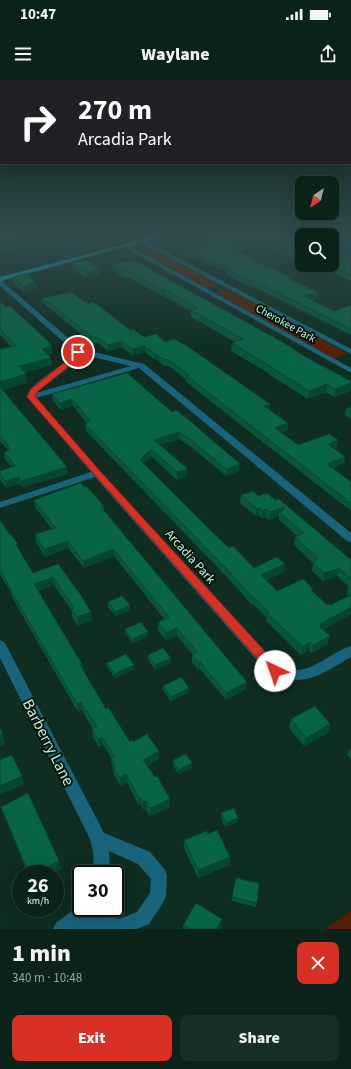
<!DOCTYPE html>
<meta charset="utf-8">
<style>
body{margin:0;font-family:"Source Sans 3",sans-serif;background:#192f26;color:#f1f3f6;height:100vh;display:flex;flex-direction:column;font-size:15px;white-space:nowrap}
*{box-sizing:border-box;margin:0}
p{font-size:13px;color:#9aa4a2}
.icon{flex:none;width:22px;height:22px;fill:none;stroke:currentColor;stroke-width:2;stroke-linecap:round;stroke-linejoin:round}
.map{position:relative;height:849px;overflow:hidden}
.side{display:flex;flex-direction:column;background:#0b2219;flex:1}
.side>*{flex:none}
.guide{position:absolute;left:0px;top:0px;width:351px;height:84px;box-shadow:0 4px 16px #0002,0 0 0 1px #2b3f38;background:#202124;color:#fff;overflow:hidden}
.needle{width:26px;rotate:215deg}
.fabs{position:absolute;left:295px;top:96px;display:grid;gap:8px}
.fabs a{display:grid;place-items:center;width:44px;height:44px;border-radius:8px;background:#0b2219;box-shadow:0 4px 16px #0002,0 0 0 1px #2b3f38;font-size:20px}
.speed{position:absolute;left:12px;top:785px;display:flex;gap:8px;font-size:20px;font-weight:700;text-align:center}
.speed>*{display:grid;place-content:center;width:52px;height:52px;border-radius:50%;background:#0b2219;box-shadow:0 4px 16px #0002,0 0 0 1px #2b3f38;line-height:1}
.speed small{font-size:10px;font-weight:400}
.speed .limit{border:2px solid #111;border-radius:6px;background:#fff;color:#111}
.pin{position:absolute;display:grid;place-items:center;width:34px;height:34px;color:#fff;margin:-17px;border:2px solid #fff;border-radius:50%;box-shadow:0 1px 4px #0007}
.me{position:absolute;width:44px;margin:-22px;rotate:318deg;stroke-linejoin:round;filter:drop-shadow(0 0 3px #0008)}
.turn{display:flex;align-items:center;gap:14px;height:84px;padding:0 12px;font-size:18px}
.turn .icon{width:52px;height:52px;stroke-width:2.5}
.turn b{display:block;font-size:28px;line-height:34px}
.round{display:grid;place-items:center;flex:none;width:42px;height:42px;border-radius:8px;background:#192f26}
.overview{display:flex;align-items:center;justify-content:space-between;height:68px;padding:0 12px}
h1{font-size:24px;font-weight:800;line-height:30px}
.action{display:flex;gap:8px;margin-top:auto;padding:8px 12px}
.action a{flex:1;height:46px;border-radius:8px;background:#d93025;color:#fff;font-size:16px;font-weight:800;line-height:46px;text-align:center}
.action a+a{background:#192f26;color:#f1f3f6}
.status{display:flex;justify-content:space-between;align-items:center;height:28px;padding:0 20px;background:#0b2219;direction:ltr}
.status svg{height:11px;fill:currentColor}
header{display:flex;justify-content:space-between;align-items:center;height:52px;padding:0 12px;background:#0b2219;font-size:18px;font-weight:800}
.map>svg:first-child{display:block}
.green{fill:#561f04}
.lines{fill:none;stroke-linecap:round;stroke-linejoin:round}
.street{fill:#18647c;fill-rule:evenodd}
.primary{fill:#079ec4;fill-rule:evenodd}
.wall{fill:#07563c}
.shaded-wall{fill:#064631}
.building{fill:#086446;stroke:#064631}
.route{fill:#d93025;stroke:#8d1f18}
.labels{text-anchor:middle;stroke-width:4;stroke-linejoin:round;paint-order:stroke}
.far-street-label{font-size:11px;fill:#c7f3dd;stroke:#00150a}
.street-label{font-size:13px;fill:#c7f3dd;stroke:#00150a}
.near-street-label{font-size:16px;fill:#c7f3dd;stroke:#00150a}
</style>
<div class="status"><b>10:47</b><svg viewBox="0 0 49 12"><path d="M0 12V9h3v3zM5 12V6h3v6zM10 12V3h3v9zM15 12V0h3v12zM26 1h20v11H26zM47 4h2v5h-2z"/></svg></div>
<header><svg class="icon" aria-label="menu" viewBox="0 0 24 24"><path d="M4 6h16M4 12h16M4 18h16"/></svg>Waylane<svg class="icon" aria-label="share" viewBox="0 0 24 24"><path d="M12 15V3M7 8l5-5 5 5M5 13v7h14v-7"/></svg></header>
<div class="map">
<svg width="351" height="849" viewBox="0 0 351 849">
<rect width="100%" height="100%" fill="#0f2d21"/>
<g class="green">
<polygon points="144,167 150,168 215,202 217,206 211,208 203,207 137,170"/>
<polygon points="220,210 229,210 343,271 346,274 337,278 328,276 216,213"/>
<polygon points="351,830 351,849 326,849"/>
</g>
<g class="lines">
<g class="street">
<polygon points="142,159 351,269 351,274 140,162 139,161"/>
<polygon points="129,163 133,168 351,288 351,293 129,170 126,165"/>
<path d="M0,197L3,198L4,203L81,269L144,284L351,453V462L347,461L139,288L36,318L100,391L280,587C308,599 326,574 351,566V577C322,594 305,608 270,595L95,397L0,428V422L91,392L27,317C28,303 66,286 74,271L0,206ZM80,274L131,286L36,313L73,284Z"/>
<polygon points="0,560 4,562 6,565 104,753 150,772 165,790 167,796 166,815 164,821 149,844 137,849 53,849 56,843 81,824 81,828 97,828 94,835 119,839 137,832 150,813 151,799 138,784 109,771 110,794 94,794 93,771 90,759 0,578"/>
</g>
<polygon class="primary" points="160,155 169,155 0,201 0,197"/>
</g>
<g class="wall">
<polygon points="198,155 351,155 351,176 332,170 351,177 351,201 333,193 329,195 308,185 332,185 332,155 302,155 302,183 262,165 238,171 268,188 291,198 291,200 318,218 312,220 334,231 351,225 351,255 252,206 248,206 226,195 226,191 207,184 184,173 184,167 211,161 198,156"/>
<polygon points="135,181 309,279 351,301 351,311 334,317 326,312 308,319 270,295 270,294 231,271 232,263 235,262 191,237 191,232 164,216 162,216 130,198 124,198 113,190 112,184"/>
<polygon points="72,183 100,195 86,198 73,189"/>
<polygon points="13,197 37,208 24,212 14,203"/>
<polygon points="43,218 87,224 130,250 144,257 165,262 270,324 270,330 288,350 281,352 298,365 338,360 337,367 334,368 345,377 344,383 333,388 351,402 351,431 186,302 186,300 169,286 163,285 157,280 155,280 145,272 132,275 122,267 108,271 98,263 92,263 43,223"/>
<polygon points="0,222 51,264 52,274 49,275 51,278 52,285 24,293 26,294 27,303 2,310 67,387 68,394 22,407 20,404 6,408 0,399 0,391 12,387 5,379 4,372 8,371 7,369 0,361 0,269 11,267 0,255"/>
<polygon points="127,293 239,391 226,396 190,366 179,359 160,365 187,396 177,400 151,376 144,384 208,448 229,468 254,488 285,484 284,492 266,500 277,511 313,512 327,525 330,525 349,516 347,514 348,506 337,496 323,501 312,491 313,484 313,483 294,465 295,457 297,456 279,440 279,436 269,440 266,437 262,438 259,435 256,436 240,423 241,415 258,416 275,420 351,480 351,534 323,550 328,564 312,573 309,570 301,575 266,541 267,538 255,526 253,526 223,493 86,351 85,344 87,343 73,326 61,330 53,321 52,314"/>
<polygon points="351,327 351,339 345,335 346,329"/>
<polygon points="84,407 104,426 104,431 246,609 226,620 200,589 198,590 192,582 192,574 177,556 166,560 158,550 158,542 164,539 114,476 84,488 68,468 45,477 36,462 35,454 52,449 35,427 34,420"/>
<polygon points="0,440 33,493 58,484 92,540 78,546 72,537 72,531 54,505 38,511 82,584 83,589 106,629 130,662 133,662 159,679 147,686 170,727 150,736 146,729 143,730 141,725 139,726 127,702 121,706 114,695 113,689 112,687 111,679 112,679 103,665 99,667 93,658 92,649 93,649 82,630 78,632 13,519 12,515 0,494"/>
<polygon points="108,522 130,530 116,536 108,527"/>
<polygon points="125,549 148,552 148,556 133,563 125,553"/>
<polygon points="148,575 171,578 171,582 155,590 148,579"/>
<polygon points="107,583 134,589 115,598 107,587"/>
<polygon points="163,606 189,608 189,612 171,621 163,610"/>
<polygon points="291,639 330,644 329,652 304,666 289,648"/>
<polygon points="351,669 351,679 347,675 348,671"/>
<polygon points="173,680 192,683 192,688 178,694 173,685"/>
<polygon points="1,727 61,789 51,794 28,794 4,735"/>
<polygon points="221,733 238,742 225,747 221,737"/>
<polygon points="184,760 230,777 230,785 198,798 184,768"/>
<polygon points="259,803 256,827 232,821 232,817"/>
<polygon points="183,845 221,847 220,849 183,849"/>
</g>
<g class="shaded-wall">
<polygon points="25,155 51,155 0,175 0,164"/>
<polygon points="262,159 262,165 231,173 231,168"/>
<polygon points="334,188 333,193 329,195 330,189"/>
<polygon points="100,189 100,195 86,198 86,192"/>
<polygon points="249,200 252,200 252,206 248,206"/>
<polygon points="36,202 37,208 24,212 23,206"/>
<polygon points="164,209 164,216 162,216 162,210"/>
<polygon points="318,212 318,218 304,222 304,216"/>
<polygon points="122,261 122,267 108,271 108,265"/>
<polygon points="49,264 51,264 52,274 43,277 42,269"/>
<polygon points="145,266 145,272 132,275 132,269"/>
<polygon points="155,274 156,274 157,280 155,280"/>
<polygon points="51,278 52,285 20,294 19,286"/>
<polygon points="26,294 27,303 0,310 0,302"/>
<polygon points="351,303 351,311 334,317 335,309"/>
<polygon points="327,304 326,312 308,319 309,311"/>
<polygon points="72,319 73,326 61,330 60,323"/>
<polygon points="270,324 270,331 264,326"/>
<polygon points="288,343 288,350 274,355 275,348"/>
<polygon points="179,352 179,359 154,367 154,360"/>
<polygon points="338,360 337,367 327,371 328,364"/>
<polygon points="151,369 151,376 140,387 140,380"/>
<polygon points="345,377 344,383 326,390 327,384"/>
<polygon points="240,384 239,391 226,396 226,389"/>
<polygon points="67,387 68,394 22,407 21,401"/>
<polygon points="188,389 187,396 177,400 177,392"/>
<polygon points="19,397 20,404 6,408 5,401"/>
<polygon points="285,427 280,433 279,436 269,440 270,432"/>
<polygon points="259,428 259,435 256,436 257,429"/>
<polygon points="267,429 266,437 262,438 263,431"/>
<polygon points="68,461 68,468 45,477 44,469"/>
<polygon points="113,469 114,476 84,488 83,481"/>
<polygon points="285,484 284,492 261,503 261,495"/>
<polygon points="339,488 337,496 323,501 324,493"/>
<polygon points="53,497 54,505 35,512 34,504"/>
<polygon points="255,518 255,526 253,526 254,519"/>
<polygon points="130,525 130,530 116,536 115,532"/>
<polygon points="351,527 351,534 321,551 320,544"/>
<polygon points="91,532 92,540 78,546 77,537"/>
<polygon points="177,548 177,556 166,560 166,553"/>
<polygon points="148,552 148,556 133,563 132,559"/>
<polygon points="330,556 328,564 312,573 313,565"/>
<polygon points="310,562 309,570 301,575 303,567"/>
<polygon points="171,578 171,582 155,590 155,585"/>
<polygon points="200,582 200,589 198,590 199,583"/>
<polygon points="134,585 134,589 115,598 114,594"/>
<polygon points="247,602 246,609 226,620 226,613"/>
<polygon points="189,608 189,612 171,621 171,617"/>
<polygon points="81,622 82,630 78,632 77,624"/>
<polygon points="330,644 329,652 304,666 306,658"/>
<polygon points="3,654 5,664 0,666 0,656"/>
<polygon points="102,657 103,665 99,667 98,659"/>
<polygon points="159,671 159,679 144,688 143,680"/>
<polygon points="192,683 192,688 178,694 178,690"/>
<polygon points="126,694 127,702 121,706 120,698"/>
<polygon points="22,696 24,704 0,715 0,706"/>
<polygon points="140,717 141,725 139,726 139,718"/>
<polygon points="170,719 170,727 150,736 150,728"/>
<polygon points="146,721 146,729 143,730 143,722"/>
<polygon points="238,738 238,742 225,747 226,743"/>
<polygon points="230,777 230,785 198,798 198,790"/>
<polygon points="59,781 61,789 51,794 34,794"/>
<polygon points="222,839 221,847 220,849 216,849"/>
</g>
<g class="building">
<polygon points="0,155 25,155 0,164"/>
<polygon points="208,155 298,155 302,156 302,177 262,159 231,168 268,188 270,187 291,198 288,199 318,212 304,216 334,231 351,225 351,249 252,200 249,200 226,189 232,188 207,179 184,167 219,159"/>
<polygon points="304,155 351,155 351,171 332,164 332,155"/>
<polygon points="332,169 332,170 351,177 351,195 334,188 330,189 321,185 332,185"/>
<polygon points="86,180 100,189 86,192 72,183"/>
<polygon points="135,181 284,263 309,279 351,301 351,303 335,309 327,304 309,311 271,287 272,287 232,263 243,259 191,230 197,228 164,209 162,210 130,191 124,191 112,184"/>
<polygon points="26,194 36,202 23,206 13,197"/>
<polygon points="72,212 87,224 94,222 130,250 133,249 144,257 156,254 165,262 174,259 187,266 270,324 264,326 288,343 275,348 298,365 329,354 338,360 328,364 345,377 327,384 351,402 351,423 187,296 189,295 169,280 163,279 156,274 155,274 145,266 132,269 122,261 108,265 97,257 92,257 43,218"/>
<polygon points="0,222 7,227 10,226 51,264 49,264 52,266 42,269 51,278 19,286 26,294 0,302 0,269 16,266 0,249"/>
<polygon points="127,293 172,332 177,330 240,384 226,389 190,359 179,352 154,360 188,389 177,392 151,369 140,380 208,448 229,468 233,466 254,488 277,477 285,484 261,495 277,511 303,499 313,509 311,510 327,525 329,524 330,525 351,515 351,527 320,544 321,546 320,547 330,556 313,565 310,562 303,567 267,533 269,532 255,518 254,519 223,485 85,344 90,341 72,319 60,323 52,314"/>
<polygon points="0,307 67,387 21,401 19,397 5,401 0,394 0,391 15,386 4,372 10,370 7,366 9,366 0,356"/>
<polygon points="351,327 351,332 346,329"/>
<polygon points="81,403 84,407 86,406 104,426 101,427 247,602 226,613 200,582 199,583 192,575 197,572 177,548 166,553 158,542 169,537 113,469 83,481 68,461 44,469 35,454 56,448 34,420"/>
<polygon points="253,411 258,416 267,413 275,420 279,419 351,480 351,499 339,488 324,493 313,484 318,478 295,457 304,453 280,433 285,427 270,432 267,429 263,431 259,428 257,429 241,415"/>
<polygon points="0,440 9,454 11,454 18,464 16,465 33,493 58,484 80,514 91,532 77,537 71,529 74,528 53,497 34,504 82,584 80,585 106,629 108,627 130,662 132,660 133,662 147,654 159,671 143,680 155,697 157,696 170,719 150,728 146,721 143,722 140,717 139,718 126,694 120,698 113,686 115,685 111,679 115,677 102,657 98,659 92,649 97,647 81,622 77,624 11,511 12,511 0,489"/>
<polygon points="122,516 130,525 115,532 108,522"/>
<polygon points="141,542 148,552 132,559 125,549"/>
<polygon points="163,568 171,578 155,585 148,575"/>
<polygon points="126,574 134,585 114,594 107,583"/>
<polygon points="181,597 189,608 171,617 163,606"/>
<polygon points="315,626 330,644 306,658 291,639"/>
<polygon points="0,648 3,654 0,656"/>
<polygon points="351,669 351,674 348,671"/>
<polygon points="186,674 192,683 178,690 173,680"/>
<polygon points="12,675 22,696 0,706 0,680"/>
<polygon points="28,713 59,781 34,794 29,794 1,727"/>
<polygon points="234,728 238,738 226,743 221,733"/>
<polygon points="217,750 230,777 198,790 184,760 207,751 208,754"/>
<polygon points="236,798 259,803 257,823 232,817"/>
<polygon points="196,823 222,839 216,849 188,849 188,848 183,845"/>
</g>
<linearGradient id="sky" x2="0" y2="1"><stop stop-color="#081912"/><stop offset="0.57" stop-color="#314c4e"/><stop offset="1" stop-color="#314c4e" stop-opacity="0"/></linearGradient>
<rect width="351" height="273" fill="url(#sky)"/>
<polygon class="route" points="76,270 82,272 75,281 37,312 35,316 100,391 279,587 281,591 279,594 275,595 271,594 94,394 27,317 31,309 70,278"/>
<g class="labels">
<g class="far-street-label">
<text transform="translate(286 243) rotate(29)" y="4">Cherokee Park</text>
</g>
<g class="street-label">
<text transform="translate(191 476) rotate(48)" y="5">Arcadia Park</text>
</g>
<g class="near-street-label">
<text transform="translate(49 662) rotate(63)" y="6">Barberry Lane</text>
</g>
</g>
</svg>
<div class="fabs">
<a><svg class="needle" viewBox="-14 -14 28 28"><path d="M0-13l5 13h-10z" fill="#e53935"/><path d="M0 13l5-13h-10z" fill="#9aa4a2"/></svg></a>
<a><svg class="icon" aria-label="search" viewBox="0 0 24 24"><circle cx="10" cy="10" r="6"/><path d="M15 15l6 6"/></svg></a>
</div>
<div class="speed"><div>26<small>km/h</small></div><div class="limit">30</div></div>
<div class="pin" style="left:78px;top:272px;background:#d93025"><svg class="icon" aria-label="arrive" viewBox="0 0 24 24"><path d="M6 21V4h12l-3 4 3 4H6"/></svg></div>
<svg class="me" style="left:275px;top:591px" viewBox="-20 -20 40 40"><circle r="19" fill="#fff"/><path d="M0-13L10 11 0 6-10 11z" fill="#d93025"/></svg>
<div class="guide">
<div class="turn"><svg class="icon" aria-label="right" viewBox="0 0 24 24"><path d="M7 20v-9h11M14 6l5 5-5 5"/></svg><div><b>270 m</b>Arcadia Park</div></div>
</div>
</div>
<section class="side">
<div class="overview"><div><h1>1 min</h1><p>340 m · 10:48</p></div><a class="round" style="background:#d93025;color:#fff"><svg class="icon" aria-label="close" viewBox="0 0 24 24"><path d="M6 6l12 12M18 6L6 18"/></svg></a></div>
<div class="action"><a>Exit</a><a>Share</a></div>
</section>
